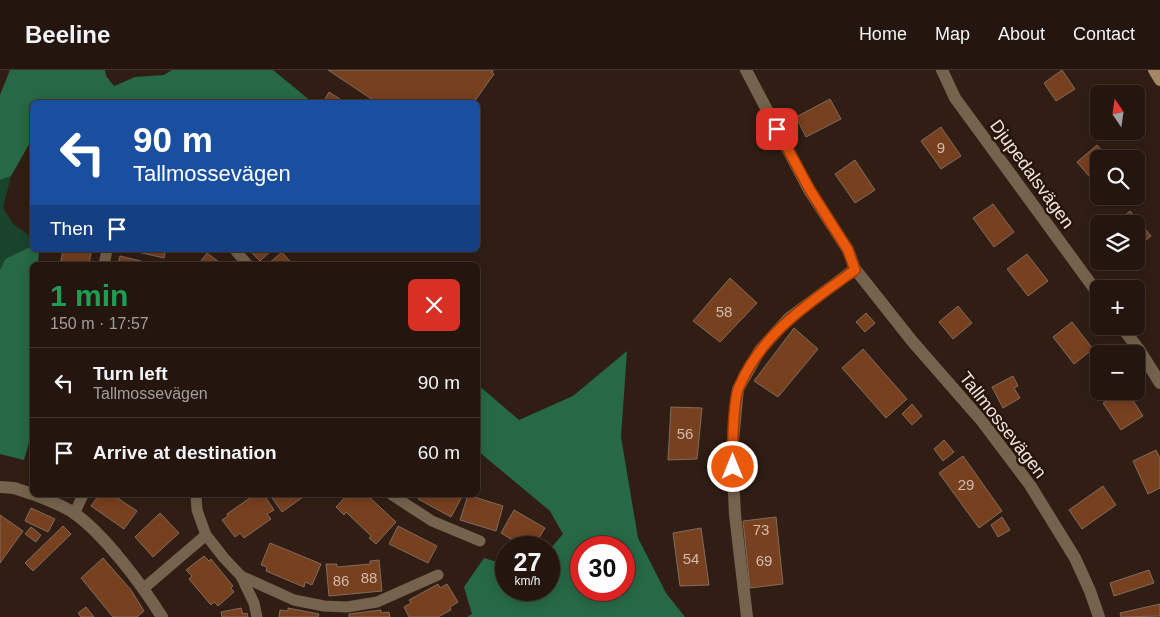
<!DOCTYPE html>
<meta charset="utf-8">
<style>
body{margin:0;font-family:Arial,sans-serif;background:#2c1f18;color:#f1f3f6;height:100vh;display:flex;flex-direction:column;font-size:19px;white-space:nowrap}
*{box-sizing:border-box;margin:0}
p{font-size:16px;color:#a39f9e}
.icon{flex:none;width:28px;height:28px;fill:none;stroke:currentColor;stroke-width:2;stroke-linecap:round;stroke-linejoin:round}
.map{position:relative;flex:1;overflow:hidden}
.sheet{position:absolute;left:30px;top:192px;width:450px;height:235px;display:flex;flex-direction:column;background:#24160f;border-radius:8px;box-shadow:0 2px 12px #0003,0 0 0 1px #41352f}
.sheet>*{flex:none}
.hud{position:absolute;left:30px;top:30px;width:450px;height:152px;border-radius:8px;box-shadow:0 2px 12px #0003,0 0 0 1px #41352f;background:#1a4fa0;color:#fff;overflow:hidden}
.needle{width:32px;rotate:347deg}
.fabs{position:absolute;left:1090px;top:15px;display:grid;gap:10px}
.fabs a{display:grid;place-items:center;width:55px;height:55px;border-radius:8px;background:#24160f;box-shadow:0 2px 12px #0003,0 0 0 1px #41352f;font-size:25px}
.speed{position:absolute;left:495px;top:466px;display:flex;gap:10px;font-size:25px;font-weight:700;text-align:center}
.speed>*{display:grid;place-content:center;width:65px;height:65px;border-radius:50%;background:#24160f;box-shadow:0 2px 12px #0003,0 0 0 1px #41352f;line-height:1}
.speed small{font-size:12px;font-weight:400}
.speed .limit{border:8px solid #d22;background:#fff;color:#111}
.pin{position:absolute;display:grid;place-items:center;width:42px;height:42px;color:#fff;margin:-21px;border-radius:10px;box-shadow:0 2px 8px #0006}
.me{position:absolute;width:55px;margin:-28px;rotate:0deg;stroke-linejoin:round;filter:drop-shadow(0 0 4px #0008)}
.turn{display:flex;align-items:center;gap:18px;height:105px;padding:0 20px;font-size:22px}
.turn .icon{width:65px;height:65px;stroke-width:2.5}
.turn b{display:block;font-size:35px;line-height:42px}
.then{display:flex;align-items:center;height:48px;padding:0 20px;background:#0003;gap:10px;font-size:19px}
.round{display:grid;place-items:center;flex:none;width:52px;height:52px;border-radius:8px;background:#2c1f18}
.head{display:flex;align-items:center;justify-content:space-between;height:85px;padding:0 20px}
h1{font-size:30px;font-weight:700;line-height:38px;color:#1e9e55}
ul{padding:0;list-style:none}
li{display:flex;align-items:center;gap:15px;height:70px;padding:0 20px;border-top:1px solid #41352f}
li div{flex:1}
li b{display:block;font-size:19px}
li em{font-style:normal}
header{display:flex;align-items:center;gap:30px;box-sizing:border-box;height:70px;padding:0 25px;background:#24160f;border-bottom:1px solid #41352f}
header strong{font-size:24px}
nav{display:flex;gap:28px;margin-inline-start:auto;font-size:18px}
.map>svg:first-child{display:block}
.green{fill:#18442c}
.forest{fill:#276946;fill-rule:evenodd}
.building{fill:#77401f;stroke:#816b5f}
.lines{fill:none;stroke-linecap:round;stroke-linejoin:round}
.lane{stroke:#75634d;stroke-width:11}
.street{stroke:#75634d;stroke-width:12}
.secondary{stroke:#a48764;stroke-width:12}
.route-casing{stroke:#983908;stroke-width:12}
.route{stroke:#ea580c;stroke-width:9}
.labels{text-anchor:middle;stroke-width:5;stroke-linejoin:round;paint-order:stroke}
.number-label{font-size:15px;fill:#d2bbae}
.street-label{font-size:18px;fill:#f0e4dd;stroke:#26150b}
</style>
<header>
<strong>Beeline</strong>
<nav><a>Home</a><a>Map</a><a>About</a><a>Contact</a></nav>
</header>
<div class="map">
<svg width="1160" height="547" viewBox="0 0 1160 547">
<rect width="100%" height="100%" fill="#301e14"/>
<polygon class="green" points="11,106 3,138 13,154 32,167 32,176 5,189 0,200 0,110"/>
<g class="forest">
<polygon points="10,0 105,0 106,6 114,16 135,7 164,5 172,0 273,0 312,32 32,32 32,69 11,106 0,110 0,25"/>
<polygon points="32,176 32,180 39,180 38,195 32,195 32,362 24,390 0,384 0,200 5,189"/>
<path d="M627,281L621,367L638,468L666,523L685,547H467L472,544L464,517L484,488L506,495V520H549V480L563,464L550,441L478,381V315L519,350L573,326ZM581,478H624V520H581Z"/>
</g>
<g class="building">
<polygon points="328,0 493,0 492,3 494,4 474,32 376,32"/>
<polygon points="1062,0 1075,19 1056,31 1044,13"/>
<polygon points="329,22 340,29 338,32 330,32 325,29"/>
<polygon points="830,29 841,49 806,67 796,47"/>
<polygon points="941,57 961,86 941,99 921,71"/>
<polygon points="1097,75 1109,89 1099,89 1099,118 1077,92"/>
<polygon points="855,90 875,120 855,133 835,104"/>
<polygon points="993,134 1014,162 994,177 973,148"/>
<polygon points="1130,141 1151,166 1136,178 1136,154 1115,154"/>
<polygon points="63,180 87,180 91,183 89,195 60,195"/>
<polygon points="129,180 166,180 164,188"/>
<polygon points="249,180 272,180 260,191"/>
<polygon points="282,182 293,195 267,195"/>
<polygon points="207,183 223,195 198,195"/>
<polygon points="1027,184 1048,211 1028,226 1007,199"/>
<polygon points="120,186 141,191 140,195 115,195 118,194"/>
<polygon points="730,208 757,233 720,272 693,251"/>
<polygon points="958,236 972,253 953,269 939,252"/>
<polygon points="866,243 875,253 865,262 856,252"/>
<polygon points="1072,252 1093,279 1074,294 1053,267"/>
<polygon points="794,258 818,279 778,327 754,311"/>
<polygon points="863,279 907,329 886,348 842,298"/>
<polygon points="1013,306 1018,316 1014,318 1020,328 1003,338 992,317"/>
<polygon points="1121,321 1127,321 1143,346 1121,360 1103,333"/>
<polygon points="912,334 922,346 912,355 902,344"/>
<polygon points="671,337 702,338 697,389 668,390"/>
<polygon points="944,370 954,382 943,391 934,379"/>
<polygon points="1156,380 1160,388 1160,418 1148,424 1133,391"/>
<polygon points="963,386 1002,441 979,458 939,403"/>
<polygon points="1103,416 1116,435 1082,459 1069,440"/>
<polygon points="99,425 113,425 137,441 124,459 91,436"/>
<polygon points="254,425 255,427 264,425 274,440 267,444 271,449 244,468 240,463 235,467 222,450 228,446 227,444"/>
<polygon points="270,425 306,425 282,442"/>
<polygon points="347,425 367,425 396,452 376,474 369,468 371,466 346,442 344,445 336,437"/>
<polygon points="420,425 463,425 451,447 418,429"/>
<polygon points="468,425 503,436 496,461 460,450"/>
<polygon points="31,438 55,449 48,462 25,451"/>
<polygon points="514,440 545,458 533,478 525,478 501,463"/>
<polygon points="160,443 179,463 153,487 135,467"/>
<polygon points="0,445 23,461 0,493"/>
<polygon points="776,447 783,514 750,518 743,451"/>
<polygon points="1002,447 1010,460 998,467 991,455"/>
<polygon points="63,456 71,464 33,501 25,493"/>
<polygon points="398,456 437,476 428,493 389,474"/>
<polygon points="31,457 41,465 36,472 25,464"/>
<polygon points="701,458 709,515 680,516 673,463"/>
<polygon points="270,473 321,494 312,515 305,512 304,517 266,501 267,497 261,495"/>
<polygon points="204,486 209,491 211,489 233,516 231,518 234,522 218,536 214,532 211,535 189,509 192,506 186,500"/>
<polygon points="103,488 131,520 144,541 137,547 113,547 81,508"/>
<polygon points="379,490 382,521 329,526 326,494 337,494 337,497 370,494 370,491"/>
<polygon points="1149,500 1154,513 1114,526 1110,513"/>
<polygon points="438,514 440,518 447,514 458,532 450,537 451,540 438,547 409,547 404,537 411,533 409,530"/>
<polygon points="1160,534 1160,546 1121,547 1120,543"/>
<polygon points="86,537 94,547 81,547 78,543"/>
<polygon points="241,538 243,544 247,543 248,547 222,547 221,542"/>
<polygon points="288,538 319,544 318,547 279,547 280,540 288,541"/>
<polygon points="381,540 381,543 389,542 390,547 349,547 349,544"/>
</g>
<g class="lines">
<g class="lane">
<polyline points="235,180 248,195"/>
<polyline points="104,195 107,180"/>
<polyline points="196,425 197,440 206,465 224,488 241,506 294,530 324,536 347,537 377,532 438,505"/>
<polyline points="392,425 432,451 480,471"/>
<polyline points="74,444 83,425"/>
<polyline points="241,506 254,533 257,547"/>
<polyline points="144,518 206,465"/>
</g>
<g class="street">
<polyline points="746,0 809,120 848,180 855,199 912,271 981,350 1030,415 1075,488 1090,521 1099,547"/>
<polyline points="942,0 955,28 1099,225"/>
<polyline points="1121,256 1140,281 1160,313"/>
<polyline points="0,417 14,418 32,424"/>
<path d="M35,425C48,430 62,435 74,443C105,465 142,515 162,547"/>
<polyline points="747,547 735,445 732,381 738,319 760,280 789,248 855,199"/>
</g>
<polyline class="secondary" points="1154,0 1160,10"/>
</g>
<g class="lines">
<defs>
<path id="route" d="M733,397C732,382 733,330 739,317C761,264 810,232 855,200L848,180L810,120L777,59"/>
</defs>
<use href="#route" class="route-casing"/>
<use href="#route" class="route"/>
</g>
<g class="labels">
<g class="number-label">
<text x="941" y="83">9</text>
<text x="724" y="247">58</text>
<text x="685" y="369">56</text>
<text x="966" y="420">29</text>
<text x="761" y="465">73</text>
<text x="691" y="494">54</text>
<text x="764" y="496">69</text>
<text x="369" y="513">88</text>
<text x="341" y="516">86</text>
</g>
<g class="street-label">
<text transform="translate(1032 104) rotate(54)" y="6">Djupedalsvägen</text>
<text transform="translate(1003 355) rotate(52)" y="6">Tallmossevägen</text>
</g>
</g>
</svg>
<div class="fabs">
<a><svg class="needle" viewBox="-14 -14 28 28"><path d="M0-13l5 13h-10z" fill="#e53935"/><path d="M0 13l5-13h-10z" fill="#a39f9e"/></svg></a>
<a><svg class="icon" aria-label="search" viewBox="0 0 24 24"><circle cx="10" cy="10" r="6"/><path d="M15 15l6 6"/></svg></a>
<a><svg class="icon" aria-label="layers" viewBox="0 0 24 24"><path d="M12 4l9 5-9 5-9-5zM3 14l9 5 9-5"/></svg></a>
<a>+</a>
<a>−</a>
</div>
<div class="speed"><div>27<small>km/h</small></div><div class="limit">30</div></div>
<div class="pin" style="left:777px;top:59px;background:#d93025"><svg class="icon" aria-label="arrive" viewBox="0 0 24 24"><path d="M6 21V4h12l-3 4 3 4H6"/></svg></div>
<svg class="me" style="left:733px;top:397px" viewBox="-20 -20 40 40"><circle r="17" fill="#ea580c" stroke="#fff" stroke-width="3"/><path d="M0-11L8 9 0 5-8 9z" fill="#fff"/></svg>
<div class="hud">
<div class="turn"><svg class="icon" aria-label="left" viewBox="0 0 24 24"><path d="M17 20v-9H6M10 6l-5 5 5 5"/></svg><div><b>90 m</b>Tallmossevägen</div></div>
<div class="then">Then<svg class="icon" aria-label="arrive" viewBox="0 0 24 24"><path d="M6 21V4h12l-3 4 3 4H6"/></svg></div>
</div>
<section class="sheet">
<div class="head"><div><h1>1 min</h1><p>150 m · 17:57</p></div><a class="round" style="background:#d93025;color:#fff"><svg class="icon" aria-label="close" viewBox="0 0 24 24"><path d="M6 6l12 12M18 6L6 18"/></svg></a></div>
<ul>
<li><svg class="icon" aria-label="left" viewBox="0 0 24 24"><path d="M17 20v-9H6M10 6l-5 5 5 5"/></svg><div><b>Turn left</b><p>Tallmossevägen</p></div><em>90 m</em></li>
<li><svg class="icon" aria-label="arrive" viewBox="0 0 24 24"><path d="M6 21V4h12l-3 4 3 4H6"/></svg><div><b>Arrive at destination</b></div><em>60 m</em></li>
</ul>
</section>
</div>
